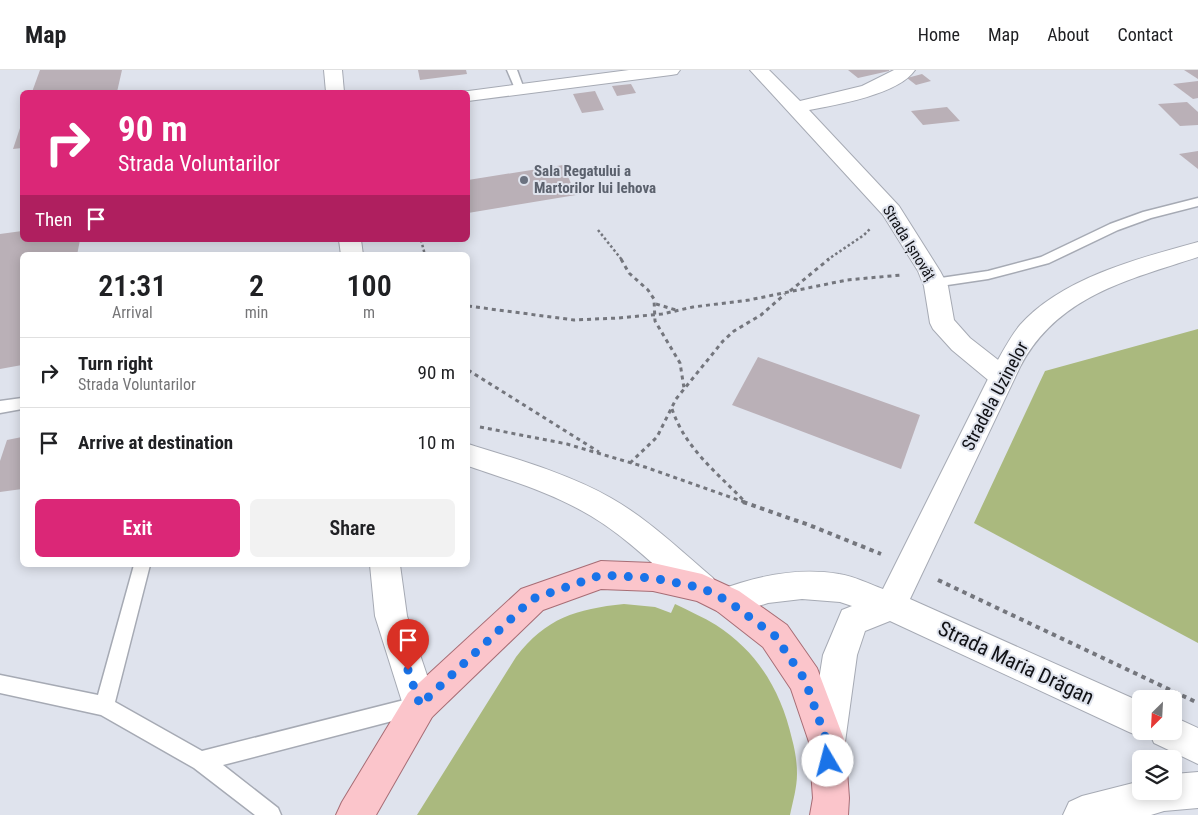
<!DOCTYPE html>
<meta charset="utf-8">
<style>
body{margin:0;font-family:"Roboto Condensed",sans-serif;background:#f2f2f2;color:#202124;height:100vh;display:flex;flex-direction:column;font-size:19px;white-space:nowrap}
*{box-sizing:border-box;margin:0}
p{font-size:16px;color:#757577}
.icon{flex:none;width:28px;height:28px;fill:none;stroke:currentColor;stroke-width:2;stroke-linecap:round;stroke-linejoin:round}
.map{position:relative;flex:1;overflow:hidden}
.sheet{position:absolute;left:20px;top:182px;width:450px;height:315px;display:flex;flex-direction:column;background:#fff;border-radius:8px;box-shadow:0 2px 12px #0003}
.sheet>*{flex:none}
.guide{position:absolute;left:20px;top:20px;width:450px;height:152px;border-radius:8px;box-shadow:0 2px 12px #0003;background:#db2777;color:#fff;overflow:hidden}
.needle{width:32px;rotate:204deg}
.controls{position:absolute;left:1132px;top:620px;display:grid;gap:10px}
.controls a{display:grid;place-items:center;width:50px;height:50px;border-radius:8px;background:#fff;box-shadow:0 2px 12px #0003;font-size:25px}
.pin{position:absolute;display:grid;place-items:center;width:42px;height:42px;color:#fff;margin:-51px -21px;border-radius:50% 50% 50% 0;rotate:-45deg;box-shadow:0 0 5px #0007}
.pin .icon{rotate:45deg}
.me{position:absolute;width:55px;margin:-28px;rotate:352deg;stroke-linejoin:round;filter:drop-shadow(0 0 4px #0008)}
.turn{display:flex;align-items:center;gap:18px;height:105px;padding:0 15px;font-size:22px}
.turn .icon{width:65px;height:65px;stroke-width:2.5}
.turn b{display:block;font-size:35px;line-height:42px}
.then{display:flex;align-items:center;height:48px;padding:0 15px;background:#0003;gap:10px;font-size:19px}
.eta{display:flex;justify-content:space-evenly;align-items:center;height:85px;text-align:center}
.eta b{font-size:30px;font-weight:600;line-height:35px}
.primary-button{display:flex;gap:10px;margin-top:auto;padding:10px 15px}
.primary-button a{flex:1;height:58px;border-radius:8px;background:#db2777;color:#fff;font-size:20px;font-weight:600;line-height:58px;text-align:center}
.primary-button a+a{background:#f2f2f2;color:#202124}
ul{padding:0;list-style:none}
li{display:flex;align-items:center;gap:15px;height:70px;padding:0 15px;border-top:1px solid #e0e0e0}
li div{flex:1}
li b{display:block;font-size:19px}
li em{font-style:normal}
header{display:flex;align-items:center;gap:30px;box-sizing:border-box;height:70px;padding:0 25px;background:#fff;border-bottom:1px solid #e0e0e0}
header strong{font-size:24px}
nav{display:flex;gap:28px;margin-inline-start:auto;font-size:18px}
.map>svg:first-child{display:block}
.green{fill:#aab97e}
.building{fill:#bab0b7}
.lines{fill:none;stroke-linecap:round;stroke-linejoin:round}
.lane-casing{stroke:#a6aab4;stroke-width:3}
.street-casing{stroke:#a6aab4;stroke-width:2}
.secondary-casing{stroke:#a6aab4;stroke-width:2}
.primary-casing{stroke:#a76d75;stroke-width:2}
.path-far2{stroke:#74767d;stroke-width:2.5;stroke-dasharray:2.5 2.5;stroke-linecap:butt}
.path-far1{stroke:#74767d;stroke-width:3;stroke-dasharray:4 4;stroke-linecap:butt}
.path{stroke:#74767d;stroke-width:4;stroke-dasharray:4.5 4.5;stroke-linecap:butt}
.lane{fill:#fff;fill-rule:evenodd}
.street{fill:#fff;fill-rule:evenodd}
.secondary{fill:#fff;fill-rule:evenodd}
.primary{fill:#fbc5cb;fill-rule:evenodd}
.route{stroke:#1a73e8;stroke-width:9;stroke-dasharray:0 16.2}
.worship-dot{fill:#6b7280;stroke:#dfe3ed;stroke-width:2}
.labels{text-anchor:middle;stroke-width:4;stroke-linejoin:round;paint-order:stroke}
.far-worship-label{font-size:15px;font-weight:bold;fill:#5b616d;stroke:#dfe3ed;text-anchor:start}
.far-street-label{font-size:15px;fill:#111216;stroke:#dfe3ed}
.street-label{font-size:18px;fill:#111216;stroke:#dfe3ed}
.near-street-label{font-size:21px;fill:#111216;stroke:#dfe3ed}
</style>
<header>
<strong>Map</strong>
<nav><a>Home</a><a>Map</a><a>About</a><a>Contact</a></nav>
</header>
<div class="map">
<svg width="1198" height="745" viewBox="0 0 1198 745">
<rect width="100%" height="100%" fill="#dfe3ed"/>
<g class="green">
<polygon points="1198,259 1198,573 974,453 1045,301"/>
<path d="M624,534L655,537L671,543L675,534C689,541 703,547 716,555C758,582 781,621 792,669C795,680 797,692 797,704C797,717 793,731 790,745H417L516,587C546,548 576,539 624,534Z"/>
</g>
<g class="building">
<polygon points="40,0 122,0 117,22 32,22"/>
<polygon points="418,0 466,0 467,4 420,10"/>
<polygon points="848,0 889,0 889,1 858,8"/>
<polygon points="1184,0 1198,0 1198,9"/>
<polygon points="922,4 931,11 916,15 907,8"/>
<polygon points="1198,11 1198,28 1193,29 1173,14"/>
<polygon points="631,14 636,23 617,26 612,16"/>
<polygon points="595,21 604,40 582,43 573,24"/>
<polygon points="1187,32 1198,42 1198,55 1180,56 1158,34"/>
<polygon points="947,37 960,51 923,55 911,41"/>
<polygon points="22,52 22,78 13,79"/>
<polygon points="1198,81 1198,99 1179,84"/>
<polygon points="563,95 576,125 468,143 468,110"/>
<polygon points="22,161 22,170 80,170 77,185 22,185 22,295 0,299 0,164"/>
<polygon points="758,287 920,345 901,399 732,335"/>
<polygon points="22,367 22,419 0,422 0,391 7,370"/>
</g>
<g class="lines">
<defs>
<g id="lane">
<polygon points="507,0 517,0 524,19 522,21 516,21"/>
<polygon points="1198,128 1198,136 1151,148 1118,160 1049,193 988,209 934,217 928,213 934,209 988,201 1041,187 1110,154 1143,142"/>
<polygon points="22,328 22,339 0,343 0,331"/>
<polygon points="134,495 150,495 115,632 202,681 416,627 423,629 425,636 423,643 223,695 278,738 281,745 255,745 194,698 101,645 0,623 0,605 98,625"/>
</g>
<g id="street">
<polygon points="629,0 680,0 677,4 671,5 468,31 468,22 461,22"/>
<path d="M750,0H769L800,31L862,16L894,0H915C899,24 837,35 809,40L899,136L940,201L948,216L954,250L970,268L1011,300L1015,307L1011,314L1002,317L993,314L952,280L933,259L930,253L924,216L918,201L883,145Z"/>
</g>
<g id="secondary">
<polygon points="324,0 342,0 344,22 326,22"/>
<polygon points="339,170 361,170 363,185 341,185"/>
<path d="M1198,172V187C1128,210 1057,226 1020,297L910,529L1141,632V661H1174V647L1198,658V694L1154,673L1150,664L1141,667L1129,662L890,551L865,561L857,585L845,672L840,685L827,690L814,685L809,672L823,585L842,540L852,536L840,532L802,529L768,533L728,546L717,541L712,531L717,521C756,506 797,497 839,504C854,506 869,514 883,519L994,297C1002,283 1010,267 1020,255C1062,208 1139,188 1198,172Z"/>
<path d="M468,374C516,389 567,403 611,428C648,449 680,480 713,508L718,518L713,528L702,532L691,528C659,500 628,468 591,446C553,423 509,410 468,396Z"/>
<polygon points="370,495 400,495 407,546 437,635 432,647 420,652 408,647 403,635 375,546"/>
<polygon points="1198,702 1198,738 1164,741 1151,745 1063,745 1069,732 1082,726 1141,711 1141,721 1174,721 1174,704"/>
</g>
<polygon id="primary" points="601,491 653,493 702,504 739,521 787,555 817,598 845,672 849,728 848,745 810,745 813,728 809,672 791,619 763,577 717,541 697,531 653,521 601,519 543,540 432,647 376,745 336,745 342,732 408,623 521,519"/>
</defs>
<use href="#lane" class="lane-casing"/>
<use href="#street" class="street-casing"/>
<use href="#secondary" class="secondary-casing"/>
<use href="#primary" class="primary-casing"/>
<g class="path-far2">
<polyline points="598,160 622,190"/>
<polyline points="421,170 425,185"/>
<polyline points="827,190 864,165 871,158"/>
</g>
<g class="path-far1">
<polyline points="621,189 629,203 648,220 654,229 655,251 680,293 684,318"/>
<polyline points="790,221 829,189"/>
<polyline points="656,234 676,240"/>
<polyline points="468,236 574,250 618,248 662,244 693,237 749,230 847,210 901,205"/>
<polyline points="468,300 599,382"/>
<path d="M672,339C686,380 718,403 746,433"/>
<polyline points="480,357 567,374 645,397 747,433"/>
<polyline points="630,393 657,367 676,329 723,271 734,261 761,245 785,224"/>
</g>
<g class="path">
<polyline points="743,432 809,455 881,484"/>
<polyline points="938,510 1198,633"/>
</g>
<use href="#lane" class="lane"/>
<use href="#street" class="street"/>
<use href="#secondary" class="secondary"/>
<use href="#primary" class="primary"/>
</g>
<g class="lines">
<polyline class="route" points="408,600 420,635 532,529 601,505 653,508 702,518 728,531 775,566 805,610 827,672 828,691"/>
</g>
<circle class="worship-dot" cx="524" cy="110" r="5"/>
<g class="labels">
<g class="far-worship-label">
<text x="534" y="106">Sala Regatului a<tspan x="534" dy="17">Martorilor lui Iehova</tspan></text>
</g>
<g class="far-street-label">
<text transform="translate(909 173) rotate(58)" y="5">Strada Ișnovăț</text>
</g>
<g class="street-label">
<text transform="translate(995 326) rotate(-62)" y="6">Stradela Uzinelor</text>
</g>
<g class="near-street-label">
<text transform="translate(1016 593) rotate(25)" y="7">Strada Maria Drăgan</text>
</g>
</g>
</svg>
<div class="controls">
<a><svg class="needle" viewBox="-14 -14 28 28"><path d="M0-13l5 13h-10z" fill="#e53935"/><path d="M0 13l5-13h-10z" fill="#757577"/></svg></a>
<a><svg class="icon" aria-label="layers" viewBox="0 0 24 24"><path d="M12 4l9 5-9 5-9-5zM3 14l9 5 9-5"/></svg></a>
</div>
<div class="pin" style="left:408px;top:600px;background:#d93025"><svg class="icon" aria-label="arrive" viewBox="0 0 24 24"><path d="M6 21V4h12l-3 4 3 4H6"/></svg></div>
<svg class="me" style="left:828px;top:691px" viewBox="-20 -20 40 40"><circle r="19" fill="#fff"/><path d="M0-13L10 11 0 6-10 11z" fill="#1a73e8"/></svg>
<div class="guide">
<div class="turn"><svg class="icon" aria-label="right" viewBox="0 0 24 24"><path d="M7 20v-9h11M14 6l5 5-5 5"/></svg><div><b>90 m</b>Strada Voluntarilor</div></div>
<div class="then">Then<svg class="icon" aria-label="arrive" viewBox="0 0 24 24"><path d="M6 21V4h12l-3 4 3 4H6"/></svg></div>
</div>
<section class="sheet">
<div class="eta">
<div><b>21:31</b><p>Arrival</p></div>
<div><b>2</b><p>min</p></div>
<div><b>100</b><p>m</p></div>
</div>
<ul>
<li><svg class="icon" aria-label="right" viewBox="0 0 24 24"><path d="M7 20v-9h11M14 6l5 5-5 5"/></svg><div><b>Turn right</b><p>Strada Voluntarilor</p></div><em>90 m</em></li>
<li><svg class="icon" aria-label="arrive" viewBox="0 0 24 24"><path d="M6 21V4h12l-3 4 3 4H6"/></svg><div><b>Arrive at destination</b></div><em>10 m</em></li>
</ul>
<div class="primary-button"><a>Exit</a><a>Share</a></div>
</section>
</div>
